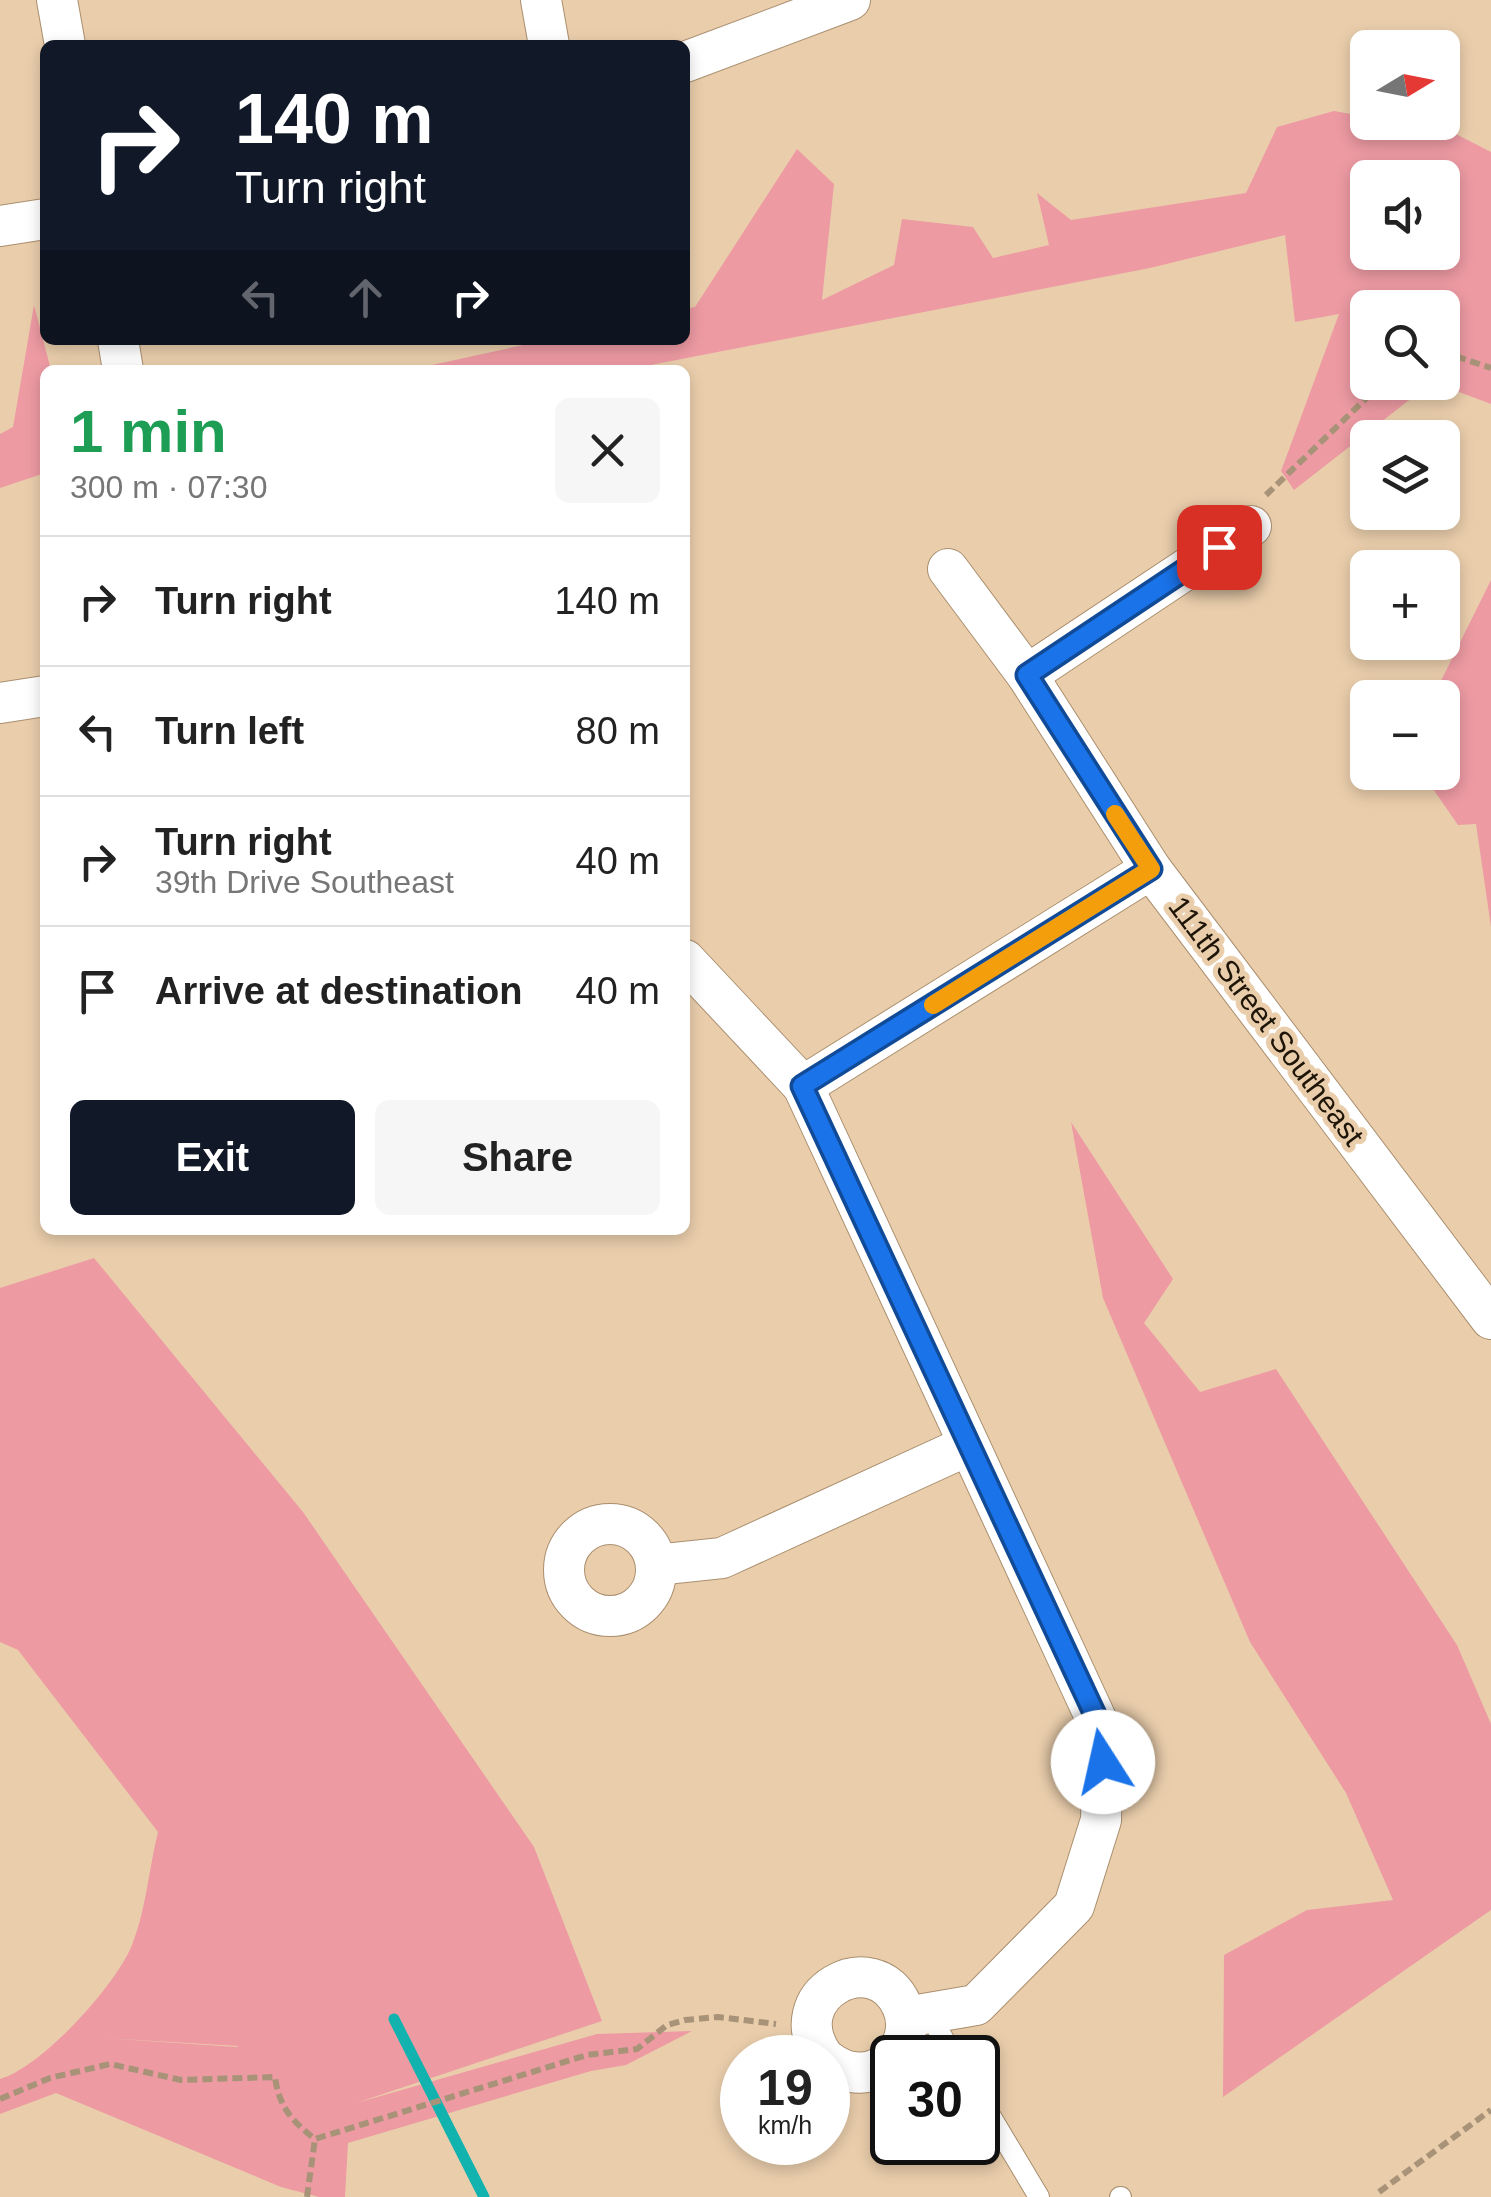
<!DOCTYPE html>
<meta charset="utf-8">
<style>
body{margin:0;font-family:Arial,sans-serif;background:#f6f6f6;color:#222;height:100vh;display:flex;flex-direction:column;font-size:38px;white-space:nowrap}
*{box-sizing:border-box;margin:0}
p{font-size:32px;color:#767676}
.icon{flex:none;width:55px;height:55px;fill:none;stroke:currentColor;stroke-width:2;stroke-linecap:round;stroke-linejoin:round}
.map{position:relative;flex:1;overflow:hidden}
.side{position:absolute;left:40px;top:365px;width:650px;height:870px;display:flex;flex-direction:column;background:#fff;border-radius:15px;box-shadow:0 5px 15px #0003}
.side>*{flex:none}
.banner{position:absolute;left:40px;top:40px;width:650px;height:305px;border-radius:15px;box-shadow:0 5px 15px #0003;background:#111827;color:#fff;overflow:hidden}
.needle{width:65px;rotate:80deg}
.fabs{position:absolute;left:1350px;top:30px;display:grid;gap:20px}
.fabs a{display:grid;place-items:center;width:110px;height:110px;border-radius:15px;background:#fff;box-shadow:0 5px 15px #0003;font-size:50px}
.speed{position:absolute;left:720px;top:2035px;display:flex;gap:20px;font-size:50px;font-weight:700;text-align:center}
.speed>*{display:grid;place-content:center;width:130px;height:130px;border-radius:50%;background:#fff;box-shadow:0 5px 15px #0003;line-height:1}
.speed small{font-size:25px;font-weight:400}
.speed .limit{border:5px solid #111;border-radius:15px;background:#fff;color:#111}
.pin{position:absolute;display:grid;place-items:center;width:85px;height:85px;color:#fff;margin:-42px;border-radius:20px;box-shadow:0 5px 15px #0006}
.me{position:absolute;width:110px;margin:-55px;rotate:350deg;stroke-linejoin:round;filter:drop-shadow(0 0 8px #0008)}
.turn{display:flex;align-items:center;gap:35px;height:210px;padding:0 30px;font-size:45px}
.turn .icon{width:130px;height:130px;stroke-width:2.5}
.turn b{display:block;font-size:70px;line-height:85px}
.lanes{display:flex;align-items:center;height:95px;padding:0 30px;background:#0003;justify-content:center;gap:50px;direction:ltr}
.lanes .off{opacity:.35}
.round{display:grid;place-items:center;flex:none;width:105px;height:105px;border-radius:15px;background:#f6f6f6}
.summary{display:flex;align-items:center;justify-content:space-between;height:170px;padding:0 30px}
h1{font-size:60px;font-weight:700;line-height:75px;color:#1e9e55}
.cta{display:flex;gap:20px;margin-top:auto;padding:20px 30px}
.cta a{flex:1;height:115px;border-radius:15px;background:#111827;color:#fff;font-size:40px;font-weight:700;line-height:115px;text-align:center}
.cta a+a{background:#f6f6f6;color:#222}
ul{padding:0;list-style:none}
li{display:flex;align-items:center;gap:30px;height:130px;padding:0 30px;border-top:2px solid #e0e0e0}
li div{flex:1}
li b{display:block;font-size:38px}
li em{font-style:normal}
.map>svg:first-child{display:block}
.green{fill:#ed9aa3;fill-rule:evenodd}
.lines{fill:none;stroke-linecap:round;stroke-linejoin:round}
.stream{stroke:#12b3af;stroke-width:11}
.lane-casing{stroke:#aa8f6f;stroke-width:22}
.street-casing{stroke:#aa8f6f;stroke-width:42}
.path{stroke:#a99378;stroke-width:6;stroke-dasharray:10 5;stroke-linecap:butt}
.lane{stroke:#fff;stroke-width:20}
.street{stroke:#fff;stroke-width:40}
.route-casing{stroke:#114b97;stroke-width:25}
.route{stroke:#1a73e8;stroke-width:18}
.slow{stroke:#f59e0b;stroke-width:18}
.labels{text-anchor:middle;stroke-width:10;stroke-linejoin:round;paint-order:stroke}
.street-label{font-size:30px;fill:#1e1508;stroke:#eaceac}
</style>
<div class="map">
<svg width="1491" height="2197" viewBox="0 0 1491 2197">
<rect width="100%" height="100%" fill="#eaceac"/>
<g class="green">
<path d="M1334,111L1367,117L1368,122L1446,129L1491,152V404L1435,383L1442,382V308H1368V382L1431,383L1294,490L1281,471L1339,314L1295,322L1285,235L1150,268L625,370H409L546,340H685V309L695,307L797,149L834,184L822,300L894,265L902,219L973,227L993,258L1049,245L1037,193L1071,220L1246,193L1277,127ZM1368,178H1442V252H1368Z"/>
<polygon points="34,305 51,370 45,370 45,473 0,488 0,434 13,427"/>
<polygon points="1491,580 1491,927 1476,824 1458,825 1422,773 1442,772 1442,698 1433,697"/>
<polygon points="1071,1122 1173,1279 1144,1323 1200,1392 1276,1369 1457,1645 1491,1724 1491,1910 1223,2097 1224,1955 1307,1910 1393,1900 1346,1793 1250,1642 1103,1298"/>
<path d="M94,1258L303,1512L534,1847L602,2021L356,2103L597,2034L692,2031L626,2065L591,2071L348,2143L345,2197H319L281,2187L56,2093L0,2114V2079C42,2067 116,1985 132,1945C146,1910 149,1868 158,1832L18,1650L0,1642V1288ZM103,2038L238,2046L237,2047Z"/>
</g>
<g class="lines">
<polyline class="stream" points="394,2019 484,2197"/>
<defs>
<g id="lane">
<polyline points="928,2013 955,2058"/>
<polyline points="978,2095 1039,2197"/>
<polyline points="1120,2197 1121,2197"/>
</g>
<g id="street">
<polyline points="57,0 65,45"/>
<polyline points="541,0 549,45"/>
<polyline points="685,62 850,0"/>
<polyline points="0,226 45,219"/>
<polyline points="118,340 123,370"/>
<polyline points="948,569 1027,675 1151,869 1491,1319"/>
<polyline points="1027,675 1251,526"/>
<polyline points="0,703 45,696"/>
<polyline points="685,960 803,1086 1103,1734 1101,1820 1074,1906 976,2005 906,2017"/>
<polyline points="803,1086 1151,869"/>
<circle cx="610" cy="1570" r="46"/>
<polyline points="656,1565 722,1558 969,1445"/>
<path d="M824,2058C778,1995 874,1943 902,2006C910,2024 906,2042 894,2058"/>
<path d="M828,2061C849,2077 872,2077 892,2059"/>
</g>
</defs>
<use href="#lane" class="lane-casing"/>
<use href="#street" class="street-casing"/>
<g class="path">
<polyline points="1442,363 1458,357 1491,368"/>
<polyline points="1266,495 1378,387 1390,382"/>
<path d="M0,2099L50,2078L110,2064L181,2080L275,2077C279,2107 292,2121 315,2139L587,2055L637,2049L667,2025L685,2020L718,2017L776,2024"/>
<polyline points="1379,2192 1491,2110"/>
<polyline points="307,2197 315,2139"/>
</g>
<use href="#lane" class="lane"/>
<use href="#street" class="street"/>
</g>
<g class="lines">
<defs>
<polyline id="route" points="1103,1762 1104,1734 802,1086 1151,869 1027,675 1219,547"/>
</defs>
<use href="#route" class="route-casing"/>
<use href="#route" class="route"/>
<polyline class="slow" points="933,1005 1151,869 1115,814"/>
</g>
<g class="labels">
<g class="street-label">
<text transform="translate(1266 1021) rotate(53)" y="10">111th Street Southeast</text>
</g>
</g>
</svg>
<div class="fabs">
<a><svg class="needle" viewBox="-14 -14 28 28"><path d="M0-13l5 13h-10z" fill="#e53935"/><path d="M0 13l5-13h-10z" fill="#767676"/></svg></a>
<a><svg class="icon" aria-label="sound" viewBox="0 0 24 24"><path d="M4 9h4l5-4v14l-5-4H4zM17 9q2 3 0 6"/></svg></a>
<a><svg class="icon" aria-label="search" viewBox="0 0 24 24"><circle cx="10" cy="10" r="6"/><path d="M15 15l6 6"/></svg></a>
<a><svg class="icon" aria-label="layers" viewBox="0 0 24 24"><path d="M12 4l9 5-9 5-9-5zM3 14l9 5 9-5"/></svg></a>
<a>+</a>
<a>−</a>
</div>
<div class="speed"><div>19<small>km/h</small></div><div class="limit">30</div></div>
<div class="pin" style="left:1219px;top:547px;background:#d93025"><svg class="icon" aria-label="arrive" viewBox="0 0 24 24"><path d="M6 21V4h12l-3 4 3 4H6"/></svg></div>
<svg class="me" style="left:1103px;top:1762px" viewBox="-20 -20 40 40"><circle r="19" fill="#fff"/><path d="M0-13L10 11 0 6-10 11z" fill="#1a73e8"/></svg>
<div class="banner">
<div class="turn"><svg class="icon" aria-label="right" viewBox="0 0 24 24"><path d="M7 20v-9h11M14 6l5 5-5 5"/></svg><div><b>140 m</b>Turn right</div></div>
<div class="lanes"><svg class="icon off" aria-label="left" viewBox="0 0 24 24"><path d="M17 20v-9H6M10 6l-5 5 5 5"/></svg><svg class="icon off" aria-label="ahead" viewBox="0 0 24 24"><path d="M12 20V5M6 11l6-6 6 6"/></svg><svg class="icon" aria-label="right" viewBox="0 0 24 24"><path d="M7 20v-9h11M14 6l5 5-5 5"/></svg></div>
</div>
<section class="side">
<div class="summary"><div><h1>1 min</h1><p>300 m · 07:30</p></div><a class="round"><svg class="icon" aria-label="close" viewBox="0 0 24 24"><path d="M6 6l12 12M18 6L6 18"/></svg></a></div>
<ul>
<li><svg class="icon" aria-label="right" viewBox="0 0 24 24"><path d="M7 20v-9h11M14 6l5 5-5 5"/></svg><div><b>Turn right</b></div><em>140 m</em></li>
<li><svg class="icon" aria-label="left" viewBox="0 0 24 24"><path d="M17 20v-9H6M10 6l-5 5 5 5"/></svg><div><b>Turn left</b></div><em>80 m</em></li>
<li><svg class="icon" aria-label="right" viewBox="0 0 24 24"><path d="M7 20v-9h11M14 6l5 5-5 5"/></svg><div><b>Turn right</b><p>39th Drive Southeast</p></div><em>40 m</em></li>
<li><svg class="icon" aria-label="arrive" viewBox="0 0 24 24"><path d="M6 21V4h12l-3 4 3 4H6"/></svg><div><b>Arrive at destination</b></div><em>40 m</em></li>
</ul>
<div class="cta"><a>Exit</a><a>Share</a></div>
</section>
</div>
